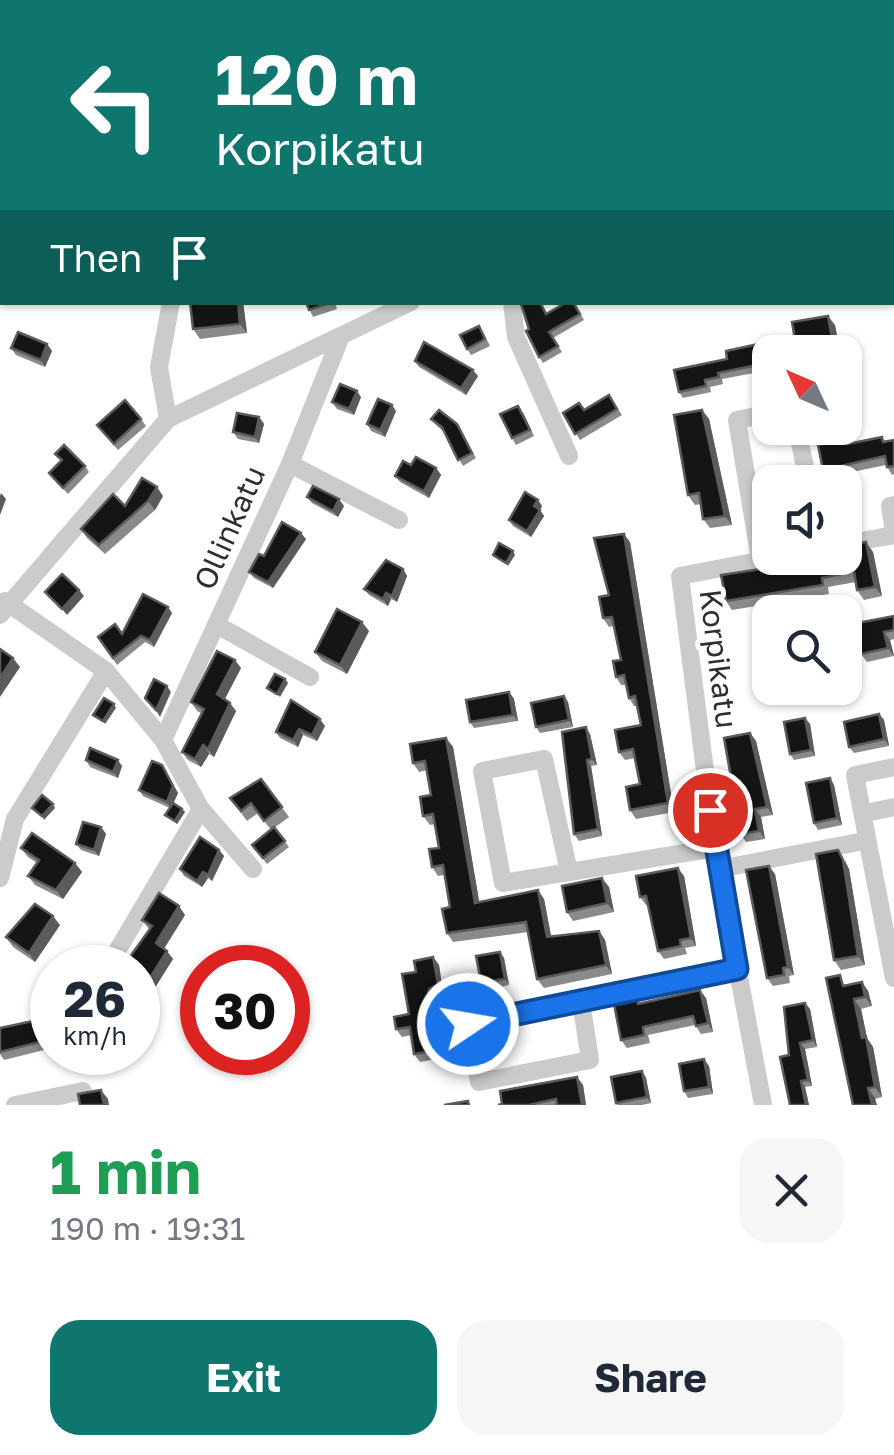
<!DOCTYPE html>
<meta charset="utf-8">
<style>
body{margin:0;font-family:"Golos Text",sans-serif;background:#f6f6f7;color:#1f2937;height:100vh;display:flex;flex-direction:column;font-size:38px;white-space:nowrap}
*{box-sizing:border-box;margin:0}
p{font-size:32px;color:#747a83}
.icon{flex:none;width:55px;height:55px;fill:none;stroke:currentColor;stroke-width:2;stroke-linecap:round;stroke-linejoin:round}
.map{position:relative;height:1105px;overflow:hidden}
.side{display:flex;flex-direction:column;background:#fff;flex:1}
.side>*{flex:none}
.top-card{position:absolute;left:0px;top:0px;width:895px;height:305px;box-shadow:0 2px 8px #0004;background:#0f766e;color:#fff;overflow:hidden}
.needle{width:65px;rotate:314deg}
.buttons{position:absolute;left:752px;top:335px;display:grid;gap:20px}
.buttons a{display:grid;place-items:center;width:110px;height:110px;border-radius:20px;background:#fff;box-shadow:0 2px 8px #0004;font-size:50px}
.speed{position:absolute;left:30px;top:945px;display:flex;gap:20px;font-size:50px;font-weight:700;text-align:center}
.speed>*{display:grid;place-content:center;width:130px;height:130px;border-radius:50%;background:#fff;box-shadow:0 2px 8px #0004;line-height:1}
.speed small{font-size:25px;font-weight:400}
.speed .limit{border:15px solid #d22;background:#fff;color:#111}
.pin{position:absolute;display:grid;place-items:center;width:85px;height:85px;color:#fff;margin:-42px;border:5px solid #fff;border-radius:50%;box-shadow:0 2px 10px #0007}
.me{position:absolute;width:110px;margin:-55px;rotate:78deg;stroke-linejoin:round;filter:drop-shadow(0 0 8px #0008)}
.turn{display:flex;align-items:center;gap:35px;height:210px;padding:0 50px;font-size:45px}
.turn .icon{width:130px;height:130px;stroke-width:2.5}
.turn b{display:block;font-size:70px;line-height:85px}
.then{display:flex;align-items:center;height:95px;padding:0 50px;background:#0003;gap:20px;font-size:38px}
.round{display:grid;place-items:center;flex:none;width:105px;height:105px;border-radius:30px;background:#f6f6f7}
.head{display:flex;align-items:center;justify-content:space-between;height:170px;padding:0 50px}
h1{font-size:60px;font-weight:700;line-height:75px;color:#1e9e55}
.button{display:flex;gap:20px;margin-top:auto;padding:20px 50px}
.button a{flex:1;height:115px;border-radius:30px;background:#0f766e;color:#fff;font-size:40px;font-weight:700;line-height:115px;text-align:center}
.button a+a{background:#f6f6f7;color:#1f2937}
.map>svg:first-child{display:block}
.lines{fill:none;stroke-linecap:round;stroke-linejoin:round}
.street{stroke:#cbcbcb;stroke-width:18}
.wall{fill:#8a8a8a}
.shaded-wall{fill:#5b5b5b}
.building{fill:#151515;stroke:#5b5b5b;stroke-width:2.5}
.route-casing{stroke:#114b97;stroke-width:25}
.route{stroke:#1a73e8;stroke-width:18}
.labels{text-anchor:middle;stroke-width:10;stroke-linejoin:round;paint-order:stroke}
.street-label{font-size:30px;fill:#2e2e2e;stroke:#fff}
</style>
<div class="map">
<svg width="894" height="1105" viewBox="0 0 894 1105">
<rect width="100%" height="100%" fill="#fff"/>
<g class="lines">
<g class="street">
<polyline points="194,0 195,2"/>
<polyline points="101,2 102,0"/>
<polyline points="331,2 332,0"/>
<polyline points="892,57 894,56"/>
<polyline points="512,302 516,337 569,456"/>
<polyline points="168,419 159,367 171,302"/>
<polyline points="797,428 808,482"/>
<polyline points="290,464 399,520"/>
<polyline points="894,505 890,506 894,532"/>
<polyline points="845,544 894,535"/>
<polyline points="760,560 737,420 770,413"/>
<polyline points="5,601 106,671 163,740 201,809 253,869"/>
<polyline points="0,615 168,419 411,302"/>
<polyline points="217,625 310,677"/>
<polyline points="163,740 290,464 341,336"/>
<polyline points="894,767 855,775 894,978"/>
<polyline points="866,813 894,807"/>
<polyline points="719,869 864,841"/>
<polyline points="569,872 544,759 482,771 503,883 715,848"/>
<polyline points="0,878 15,819 106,671"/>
<polyline points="107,968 201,809"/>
<polyline points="581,1001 590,1060 479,1082 468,1024 737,969"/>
<polyline points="15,1105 83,1091"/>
<polyline points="763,1105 715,848 680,576 774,558"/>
</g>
</g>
<g class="wall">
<polygon points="243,302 247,333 200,339 193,329"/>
<polygon points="306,302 335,302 337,309 313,317"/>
<polygon points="541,302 547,314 574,302 584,320 553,338 562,352 543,363 539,357 529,329"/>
<polygon points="835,325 840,352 798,352 797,351"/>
<polygon points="483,332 490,346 471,355 467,349"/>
<polygon points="763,343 767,350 770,370 722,379 723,384 710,387 711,392 683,398 679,392 727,359"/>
<polygon points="47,344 52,351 45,367 16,355 11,348"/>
<polygon points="415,361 478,376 466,395 419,367"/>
<polygon points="845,372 855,381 860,403 845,406"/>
<polygon points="609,395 622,415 580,440 563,413 584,410"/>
<polygon points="361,397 354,415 337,409 332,402"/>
<polygon points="702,410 709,419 732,525 710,528 703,519 701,504 695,505 688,495"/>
<polygon points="396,411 385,437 371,431 367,424"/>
<polygon points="523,412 534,436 516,445 512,438"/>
<polygon points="259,417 264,424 259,443 238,439 233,432"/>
<polygon points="141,419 146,426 118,450 97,425"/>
<polygon points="431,419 457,424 476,458 463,466 444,432 436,425"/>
<polygon points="894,440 894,474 892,475 886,465 828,477 823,470 850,444"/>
<polygon points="55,454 85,466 89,472 68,494 49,473 61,461"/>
<polygon points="411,465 436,468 441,475 429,498 400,482 395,476"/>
<polygon points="163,496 155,510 105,554 87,538 81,529 125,506"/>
<polygon points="307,497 344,506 338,517 312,503"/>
<polygon points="538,500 542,506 540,510 544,516 531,537 513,526 509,520"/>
<polygon points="306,539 273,588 254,578 249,572 264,556"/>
<polygon points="630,542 674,812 636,819 630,810 640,784 635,758 625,760 619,752 641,725 637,706 634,706 629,698 626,685 621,685 616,677 621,660 614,626 609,627 603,618 609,595"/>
<polygon points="873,552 882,596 864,600 857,590 856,582 828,587 829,594 732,610 726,601"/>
<polygon points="403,569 407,576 397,602 391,599 388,606 369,595 364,589"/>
<polygon points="172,613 154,647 145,642 117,665 98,637 122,634"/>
<polygon points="894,616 894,639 890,640 894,656 867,662 861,654 859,645 855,646 850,638"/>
<polygon points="369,631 347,674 322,661 315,652"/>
<polygon points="241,668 225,699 236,711 214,757 209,754 201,767 188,760 182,752 201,713 197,711 191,702"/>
<polygon points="509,692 514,699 518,721 474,728 470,722"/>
<polygon points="564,696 568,702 573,727 540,733 536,727"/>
<polygon points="879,714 884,720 889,746 854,753 849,747"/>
<polygon points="805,718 810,724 815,756 794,760 790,754"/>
<polygon points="325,726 317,741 303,735 298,747 280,738 276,732"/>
<polygon points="750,733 756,741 773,815 761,817 765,839 746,842 741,834"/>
<polygon points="590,734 597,765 591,766 602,836 579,841 574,834"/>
<polygon points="446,738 453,747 479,902 544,899 551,936 599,931 605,940 612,974 544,988 537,979 528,932 453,942 447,933 450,907 444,875 438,876 432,867 439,848 435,824 430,825 423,816 431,795 427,770 419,772 413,763"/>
<polygon points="86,760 122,766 118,778 90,767"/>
<polygon points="162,765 178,793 173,803 185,812 177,824 165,815 170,808 143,796 139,790"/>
<polygon points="830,778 834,785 842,825 818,830 814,823"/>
<polygon points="261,779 289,817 274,828 289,847 267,864 252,845 271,830 258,813 247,821 230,798"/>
<polygon points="101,827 106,834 99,856 81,850 76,844"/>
<polygon points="21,848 75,863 82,872 63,899 35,885 28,876 37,863 28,857"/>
<polygon points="219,850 224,856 212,881 208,878 202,887 184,876 180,869"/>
<polygon points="845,860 849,869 865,965 841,970 834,960"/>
<polygon points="775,874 794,975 789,976 790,983 773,986 767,978"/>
<polygon points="684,876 696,946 685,948 687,954 664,959 658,951 648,904 646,905 640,897"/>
<polygon points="609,887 614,912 573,921 567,912"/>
<polygon points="185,915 164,948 173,959 149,997 138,990 138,968 149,929 142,920"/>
<polygon points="60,925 35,962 13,947 6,937"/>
<polygon points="500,952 504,958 509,985 501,987 503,995 488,998 483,992"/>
<polygon points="433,957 439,965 443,992 434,997 433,1006 441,1058 420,1062 414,1054 411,1035 402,1037 396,1029 409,1014 416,972"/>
<polygon points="862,982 868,991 872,1006 861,1009 867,1038 873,1047 882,1097 853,1105 847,985"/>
<polygon points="706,998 713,1032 701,1034 695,1025 648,1035 650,1043 627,1048 621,1040 640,1003"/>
<polygon points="805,1003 810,1009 817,1047 805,1049 812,1086 805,1087 809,1105 790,1105 789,1055"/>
<polygon points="52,1017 52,1048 4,1060 0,1054 0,1028"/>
<polygon points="75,1052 96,1052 78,1056"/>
<polygon points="709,1066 713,1094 688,1098 684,1091"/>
<polygon points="642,1071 646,1078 651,1103 642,1105 617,1105 616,1103"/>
<polygon points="583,1085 586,1105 498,1105"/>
</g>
<g class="shaded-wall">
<polygon points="238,302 243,302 247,333 240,324"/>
<polygon points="828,316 835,325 840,352 833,344"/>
<polygon points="763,343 767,350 770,368 767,363"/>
<polygon points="47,344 52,351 45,367 41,360"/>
<polygon points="473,370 478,376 466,395 461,388"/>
<polygon points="848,371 855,381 860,403 854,393"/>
<polygon points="357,391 361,397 354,415 349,409"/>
<polygon points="392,405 396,411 385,437 380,430"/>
<polygon points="702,410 709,419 732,525 725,516"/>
<polygon points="259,417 264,424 259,443 255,437"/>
<polygon points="436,468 441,475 429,498 424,491"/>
<polygon points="157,487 163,496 155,510 148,501"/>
<polygon points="1,493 6,499 0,515 0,496"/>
<polygon points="339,499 344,506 338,517 333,511"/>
<polygon points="538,500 542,506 540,510 544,516 531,537 527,531 534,506"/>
<polygon points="301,533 306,539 273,588 268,582"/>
<polygon points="624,534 630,542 674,812 668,803"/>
<polygon points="866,542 873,552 882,596 875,587"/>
<polygon points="513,551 515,555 508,566 506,563"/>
<polygon points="403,569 407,576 397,602 392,596"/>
<polygon points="79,590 84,596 67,615 62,609"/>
<polygon points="386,593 391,599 388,606 383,599"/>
<polygon points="168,607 172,613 154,647 150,640"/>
<polygon points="362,622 369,631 347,674 340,665"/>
<polygon points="884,632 890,640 894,656 888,648"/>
<polygon points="13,658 20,667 0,697 0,678"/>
<polygon points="235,660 241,668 223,702 217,694"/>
<polygon points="285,679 288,683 280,697 277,694"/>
<polygon points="167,686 171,692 160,717 156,710"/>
<polygon points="509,692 514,699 518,721 513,715"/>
<polygon points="564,696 568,702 573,727 569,720"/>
<polygon points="230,703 236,711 214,757 208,749"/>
<polygon points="114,704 116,708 105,724 103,721"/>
<polygon points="879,714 884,720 889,746 884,739"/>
<polygon points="805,718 810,724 815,756 811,750"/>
<polygon points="320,719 325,726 317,741 312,735"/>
<polygon points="586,727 590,734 597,765 592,759"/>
<polygon points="299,729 303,735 298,747 293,740"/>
<polygon points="750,733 756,741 773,815 767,807"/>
<polygon points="446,738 453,747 481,912 475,903"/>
<polygon points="203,745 209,754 201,767 195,759"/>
<polygon points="118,760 122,766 118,778 113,772"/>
<polygon points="587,760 591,766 602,836 598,829"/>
<polygon points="162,765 178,793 171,809 167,802"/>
<polygon points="830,778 834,785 842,825 837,818"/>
<polygon points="53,804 55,808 44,820 42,816"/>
<polygon points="182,809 185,812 177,824 175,821"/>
<polygon points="755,809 761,817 765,839 759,831"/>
<polygon points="101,827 106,834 99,856 94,850"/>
<polygon points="219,850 224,856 212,881 208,875"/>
<polygon points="838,850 849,869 865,965 858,956"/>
<polygon points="75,863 82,872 63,899 56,890"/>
<polygon points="769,866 775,874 794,975 788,967"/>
<polygon points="678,868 684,876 696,946 691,938"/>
<polygon points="203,872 208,878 202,887 197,881"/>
<polygon points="602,878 609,887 614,912 607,903"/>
<polygon points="538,890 544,899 553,946 547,937"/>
<polygon points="179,906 185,915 162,952 156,943"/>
<polygon points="53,916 60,925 35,962 29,953"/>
<polygon points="599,931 605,940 612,974 606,965"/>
<polygon points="167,951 173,959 149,997 143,989"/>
<polygon points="500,952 504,958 509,985 505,979"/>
<polygon points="433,957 439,965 443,992 438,984"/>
<polygon points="862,982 868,991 872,1006 865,997"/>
<polygon points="429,989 434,997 433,1006 441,1058 436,1050 427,998"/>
<polygon points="700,990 706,998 713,1032 708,1023"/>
<polygon points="854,999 861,1009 867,1038 873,1047 882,1097 875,1087"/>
<polygon points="805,1003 810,1009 817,1047 813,1040"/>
<polygon points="800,1043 805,1049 812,1086 808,1080"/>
<polygon points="704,1059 709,1066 713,1094 709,1087"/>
<polygon points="642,1071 646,1078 651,1103 647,1097"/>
<polygon points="577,1077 583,1085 586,1105 582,1105"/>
<polygon points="801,1081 805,1087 809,1105 806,1105"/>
<polygon points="868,1088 875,1098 877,1105 872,1105"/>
<polygon points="101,1090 108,1099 109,1105 104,1105"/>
</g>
<g class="building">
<polygon points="870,0 887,0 883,2 871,2"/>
<polygon points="0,37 2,39 2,50 0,55"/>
<polygon points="190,302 238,302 240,324 193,329"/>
<polygon points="306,302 332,302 309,310"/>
<polygon points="524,302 540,302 546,314 567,302 573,302 580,314 549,332 558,346 539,357 526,331 529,329 521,304"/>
<polygon points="828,316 833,344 797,351 792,322"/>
<polygon points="479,326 485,339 467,349 460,335"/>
<polygon points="18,332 47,344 41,360 11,348"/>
<polygon points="424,342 473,370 461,388 415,361"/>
<polygon points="763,343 767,363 718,373 719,377 705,380 706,386 679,392 674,370 727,359 726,351"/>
<polygon points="848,371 854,393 845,395 845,372"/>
<polygon points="340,384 357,391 349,409 332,402"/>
<polygon points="609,395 617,409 575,434 563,413 579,403 584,410"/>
<polygon points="378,399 392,405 380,430 367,424"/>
<polygon points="125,400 141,419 114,444 97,425"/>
<polygon points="518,406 530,430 512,438 500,414"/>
<polygon points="439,410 457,424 472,453 458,460 442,427 431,419"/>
<polygon points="702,410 725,516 703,519 699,493 688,495 674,415"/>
<polygon points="237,413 259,417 255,437 233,432"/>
<polygon points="882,437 883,442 894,440 894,466 887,467 885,456 823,470 818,445 847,439 848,444"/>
<polygon points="64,445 85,466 63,488 49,473 62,460 55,454"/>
<polygon points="416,457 436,468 424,491 395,476 403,461 411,465"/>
<polygon points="142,478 157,487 148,501 99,545 81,529 113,494 125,506"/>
<polygon points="313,486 339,499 333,511 307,497"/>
<polygon points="525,492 538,500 534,506 540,510 527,531 509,520"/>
<polygon points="282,522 301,533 268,582 249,572 259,554 264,556"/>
<polygon points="624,534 668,803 630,810 626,787 640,784 633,749 619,752 615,730 641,725 635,696 629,698 624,675 616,677 613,661 621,660 612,617 603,618 599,597 609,595 594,538"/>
<polygon points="866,542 875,587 857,590 854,571 822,578 823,585 726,601 721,575 834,558 845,558 845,546"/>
<polygon points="499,543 513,551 506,563 493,555"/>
<polygon points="386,560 403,569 392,596 386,593 383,599 364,589"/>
<polygon points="62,574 79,590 62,609 45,592"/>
<polygon points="143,594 168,607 150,640 141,636 113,658 98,637 115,624 122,634"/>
<polygon points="337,609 362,622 340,665 315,652"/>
<polygon points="894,616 894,630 884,632 888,648 861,654 857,636 850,638 847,625"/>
<polygon points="0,649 13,658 0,678"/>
<polygon points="217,651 235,660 217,694 230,703 208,749 203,745 195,759 182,752 204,709 191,702"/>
<polygon points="275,674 285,679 277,694 267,688"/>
<polygon points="154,679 167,686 156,710 145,698"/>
<polygon points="509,692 513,715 470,722 466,700"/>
<polygon points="564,696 569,720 536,727 531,703"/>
<polygon points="104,698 114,704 103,721 93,715"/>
<polygon points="291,700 320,719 312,735 299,729 293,740 276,732"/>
<polygon points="879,714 884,739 849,747 844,722"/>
<polygon points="805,718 811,750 790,754 784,722"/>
<polygon points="586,727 592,759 587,760 598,829 574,834 562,732"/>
<polygon points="750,733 767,807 755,809 759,831 741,834 724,738"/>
<polygon points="446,738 475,903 538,890 547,937 599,931 606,965 537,979 526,922 447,933 442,909 450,907 443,865 432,867 429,849 439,848 433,814 423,816 420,797 431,795 425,761 413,763 410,744"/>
<polygon points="90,748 118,760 113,772 86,760"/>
<polygon points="152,761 162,765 173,786 167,802 139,790"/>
<polygon points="830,778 837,818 814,823 806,783"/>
<polygon points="261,779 282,807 264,821 251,803 241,811 230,798"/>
<polygon points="42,795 53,804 42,816 32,808"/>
<polygon points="173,803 182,809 175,821 165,815"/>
<polygon points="83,822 101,827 94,850 76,844"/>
<polygon points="274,827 285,841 263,858 252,845"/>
<polygon points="32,833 75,863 56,890 28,876 39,860 21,848"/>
<polygon points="200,837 219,850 208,875 203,872 197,881 180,869"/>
<polygon points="838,850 843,860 858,956 834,960 816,854"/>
<polygon points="769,866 788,967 783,968 784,975 767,978 746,870"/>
<polygon points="678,868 691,938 680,940 681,946 658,951 646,896 640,897 636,876"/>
<polygon points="602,878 607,903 567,912 562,886"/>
<polygon points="159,893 179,906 156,943 167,951 143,989 138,985 138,968 122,968 152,926 142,920"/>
<polygon points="35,904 53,916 29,953 6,937"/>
<polygon points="500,952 505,979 496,980 498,989 483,992 476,956"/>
<polygon points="433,957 438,984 429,989 427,998 436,1050 414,1054 410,1027 396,1029 394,1017 409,1014 402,974 416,972 414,961"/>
<polygon points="840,975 843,986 862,982 865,997 854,999 862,1038 866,1037 875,1087 868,1088 872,1105 853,1105 826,978"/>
<polygon points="700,990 708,1023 696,1026 693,1016 643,1027 644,1035 621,1040 614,1004 637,999 638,1004"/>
<polygon points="805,1003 813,1040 800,1043 808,1080 801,1081 806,1105 790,1105 780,1057 789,1055 784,1007"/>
<polygon points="52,1017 52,1039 0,1052 0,1028"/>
<polygon points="704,1059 709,1087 684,1091 679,1064"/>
<polygon points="642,1071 647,1097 616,1103 611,1077"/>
<polygon points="577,1077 582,1105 557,1105 556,1099 529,1105 498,1105 502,1104 500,1091"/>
<polygon points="101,1090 104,1105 80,1105 78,1094"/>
<polygon points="468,1101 469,1105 444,1105"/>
</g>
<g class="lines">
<defs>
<polyline id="route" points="468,1024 737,969 710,810"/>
</defs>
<use href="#route" class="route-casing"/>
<use href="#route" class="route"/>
</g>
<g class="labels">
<g class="street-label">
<text transform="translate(230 528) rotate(-66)" y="10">Ollinkatu</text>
<text transform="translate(718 659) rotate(83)" y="10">Korpikatu</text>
</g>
</g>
</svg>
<div class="buttons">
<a><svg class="needle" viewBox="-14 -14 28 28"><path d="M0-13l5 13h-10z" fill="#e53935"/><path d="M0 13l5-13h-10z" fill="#747a83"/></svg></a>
<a><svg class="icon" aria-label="sound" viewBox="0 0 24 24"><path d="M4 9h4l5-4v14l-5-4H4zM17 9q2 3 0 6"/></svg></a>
<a><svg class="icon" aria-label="search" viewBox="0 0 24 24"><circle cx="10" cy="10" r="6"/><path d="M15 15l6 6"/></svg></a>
</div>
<div class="speed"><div>26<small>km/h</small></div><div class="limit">30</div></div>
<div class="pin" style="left:710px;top:810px;background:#d93025"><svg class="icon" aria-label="arrive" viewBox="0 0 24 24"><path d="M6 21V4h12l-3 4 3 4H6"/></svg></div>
<svg class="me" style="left:468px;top:1024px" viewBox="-20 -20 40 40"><circle r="17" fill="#1a73e8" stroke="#fff" stroke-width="3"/><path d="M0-11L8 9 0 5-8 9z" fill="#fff"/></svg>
<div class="top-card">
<div class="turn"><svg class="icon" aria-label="left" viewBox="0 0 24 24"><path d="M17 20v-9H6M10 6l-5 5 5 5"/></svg><div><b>120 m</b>Korpikatu</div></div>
<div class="then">Then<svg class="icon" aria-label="arrive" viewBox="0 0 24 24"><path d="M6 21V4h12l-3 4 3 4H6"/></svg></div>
</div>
</div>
<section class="side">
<div class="head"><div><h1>1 min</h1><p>190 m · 19:31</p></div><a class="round"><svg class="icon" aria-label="close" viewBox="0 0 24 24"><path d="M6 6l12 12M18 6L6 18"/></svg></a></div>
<div class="button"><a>Exit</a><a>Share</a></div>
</section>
